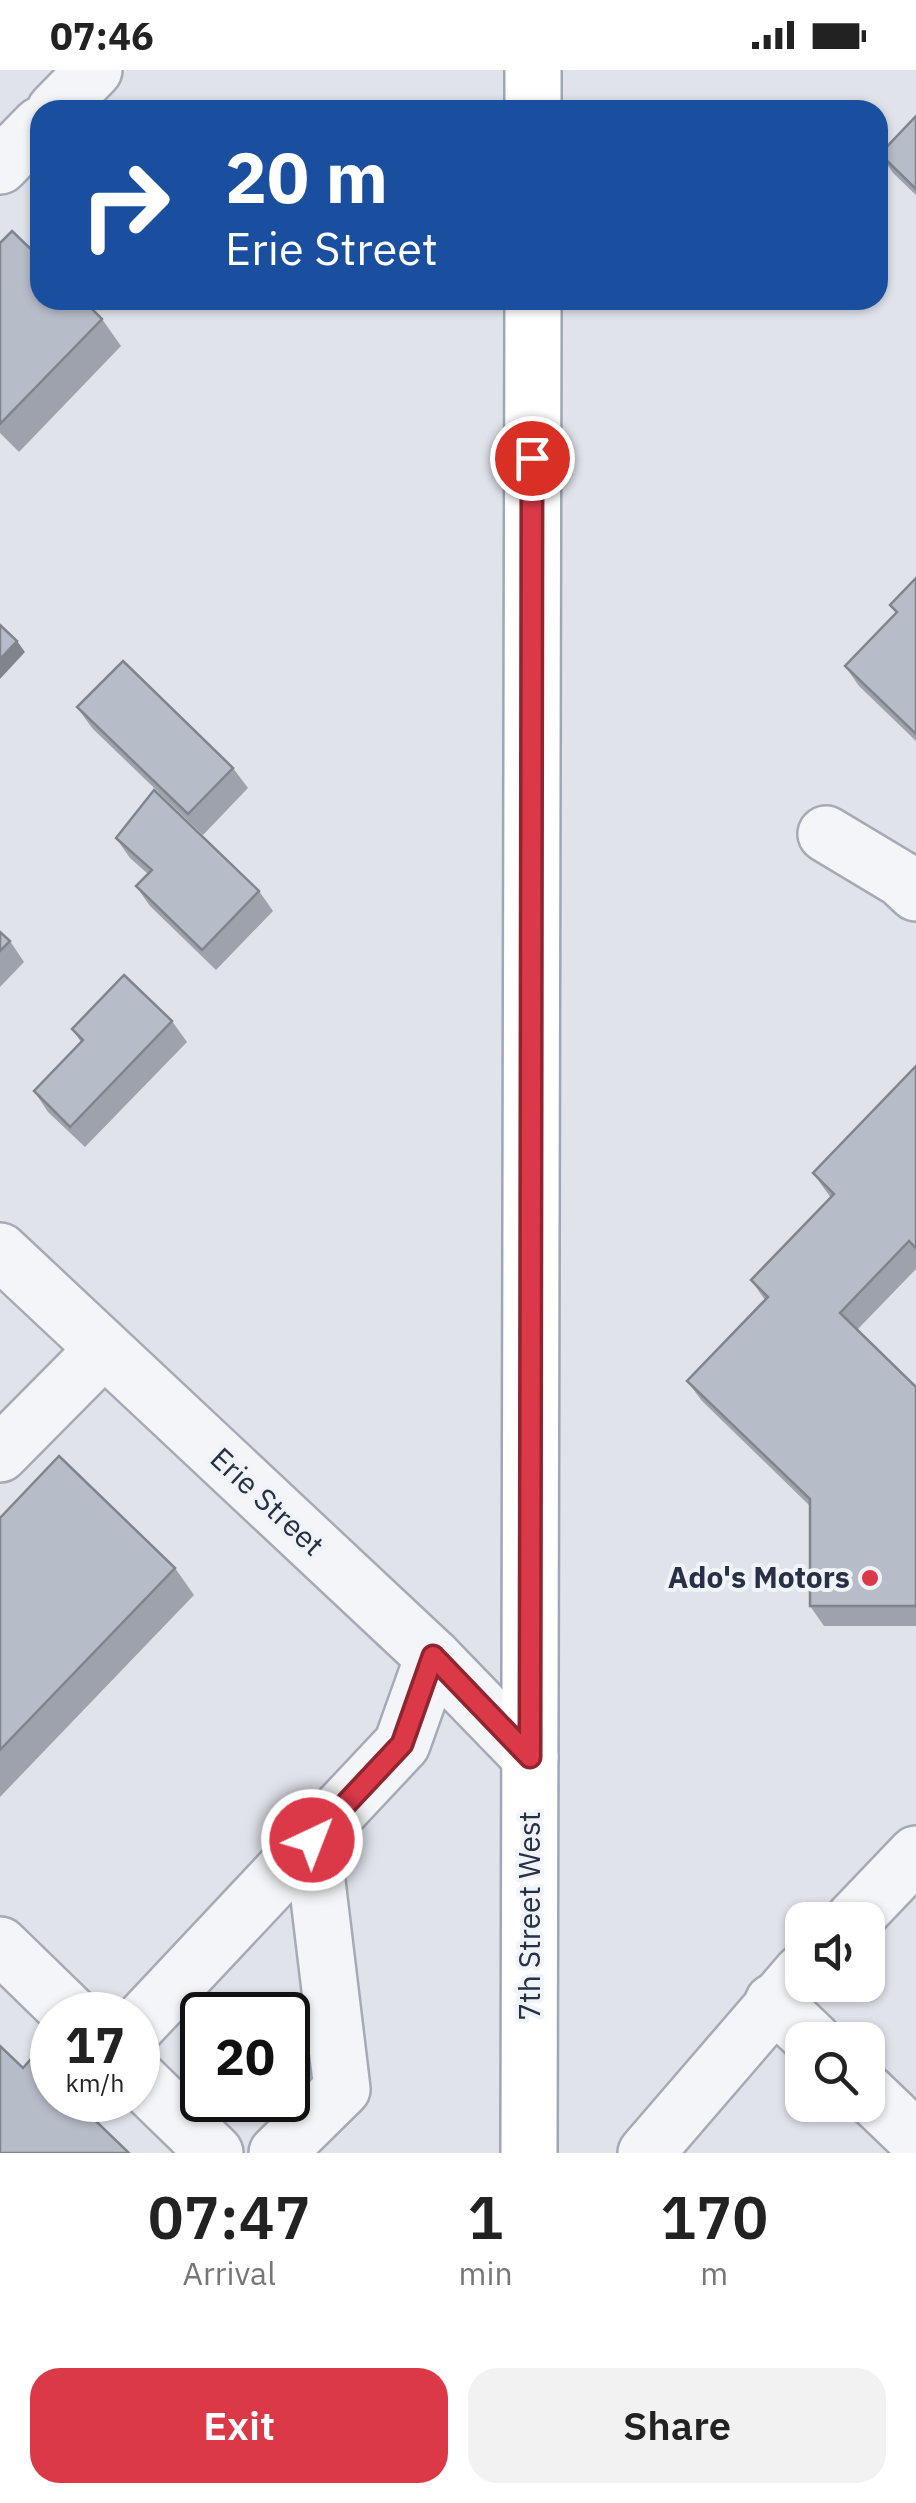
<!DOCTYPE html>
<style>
body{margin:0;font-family:"IBM Plex Sans",sans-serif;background:#f2f2f2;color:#222;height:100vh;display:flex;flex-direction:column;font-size:38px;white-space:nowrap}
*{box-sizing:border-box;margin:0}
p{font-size:32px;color:#767676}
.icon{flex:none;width:55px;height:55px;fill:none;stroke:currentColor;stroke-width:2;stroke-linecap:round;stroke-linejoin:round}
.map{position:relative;height:2083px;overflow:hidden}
.side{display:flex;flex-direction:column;background:#fff;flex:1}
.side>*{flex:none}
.top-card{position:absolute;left:30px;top:30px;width:858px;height:210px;border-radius:30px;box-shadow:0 2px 8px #0004;background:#1a4fa0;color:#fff;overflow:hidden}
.tools{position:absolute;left:785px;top:1832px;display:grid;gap:20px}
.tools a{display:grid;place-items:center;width:100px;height:100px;border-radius:20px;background:#fff;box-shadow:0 2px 8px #0004;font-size:50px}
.speed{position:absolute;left:30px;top:1922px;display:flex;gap:20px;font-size:50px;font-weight:700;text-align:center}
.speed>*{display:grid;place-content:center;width:130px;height:130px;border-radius:50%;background:#fff;box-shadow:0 2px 8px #0004;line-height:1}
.speed small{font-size:25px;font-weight:400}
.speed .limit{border:5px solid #111;border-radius:15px;background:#fff;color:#111}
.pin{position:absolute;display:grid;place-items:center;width:85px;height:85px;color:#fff;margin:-42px;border:5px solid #fff;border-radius:50%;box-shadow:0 2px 10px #0007}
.me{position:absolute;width:110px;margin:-55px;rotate:43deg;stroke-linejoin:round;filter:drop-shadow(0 0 8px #0008)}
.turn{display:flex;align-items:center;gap:35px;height:210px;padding:0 30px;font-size:45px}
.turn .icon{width:130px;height:130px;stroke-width:2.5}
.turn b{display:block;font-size:70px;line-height:85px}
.eta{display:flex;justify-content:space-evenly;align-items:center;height:170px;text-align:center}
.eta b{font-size:60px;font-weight:600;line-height:70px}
.action{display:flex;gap:20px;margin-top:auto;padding:20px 30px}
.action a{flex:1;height:115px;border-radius:30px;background:#dc3948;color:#fff;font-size:40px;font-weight:600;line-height:115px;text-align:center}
.action a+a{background:#f2f2f2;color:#222}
.status{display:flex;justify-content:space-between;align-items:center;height:70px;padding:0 50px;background:#fff;direction:ltr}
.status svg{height:28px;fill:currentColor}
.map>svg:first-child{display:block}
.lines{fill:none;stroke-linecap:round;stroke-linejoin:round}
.minor-casing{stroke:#a5aab5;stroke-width:60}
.major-casing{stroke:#9ea7b7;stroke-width:60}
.minor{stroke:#f3f5f8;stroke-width:55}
.major{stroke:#fff;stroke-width:55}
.wall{fill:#9da2ad}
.shaded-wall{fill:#80848d}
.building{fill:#b7bcc9;stroke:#80848d;stroke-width:2.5}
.route-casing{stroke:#8f252f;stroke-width:25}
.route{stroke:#dc3948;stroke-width:18}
.poi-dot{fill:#dc3948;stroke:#f0f3f8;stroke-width:4}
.labels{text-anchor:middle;stroke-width:8;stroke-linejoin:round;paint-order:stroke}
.street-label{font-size:30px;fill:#273044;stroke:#f0f3f8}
.poi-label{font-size:30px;font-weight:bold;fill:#273044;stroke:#f0f3f8;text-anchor:end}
</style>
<div class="status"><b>07:46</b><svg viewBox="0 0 49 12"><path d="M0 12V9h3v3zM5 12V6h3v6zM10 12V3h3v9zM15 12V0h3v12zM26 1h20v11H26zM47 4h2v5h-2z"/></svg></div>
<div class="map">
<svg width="916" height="2083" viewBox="0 0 916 2083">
<rect width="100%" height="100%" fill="#e0e3ea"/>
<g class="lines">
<defs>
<g id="minor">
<polyline points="55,40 94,0"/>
<polyline points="0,96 40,55"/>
<polyline points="826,764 901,809 916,823"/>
<polyline points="0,1181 433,1587 530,1687"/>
<polyline points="0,1384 103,1280"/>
<polyline points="853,1850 916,1784"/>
<polyline points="0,1875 72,1945"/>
<polyline points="773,1932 813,1970"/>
<polyline points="138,1955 402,1674 433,1587"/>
<polyline points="138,2008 215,2083"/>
<polyline points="868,2023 916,2069"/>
<polyline points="277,2083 342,2019 312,1770"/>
<polyline points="646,2083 802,1902"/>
</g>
<g id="major">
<polyline points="533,40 533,0"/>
<polyline points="529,2083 533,230"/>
</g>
</defs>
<use href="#minor" class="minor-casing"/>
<use href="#major" class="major-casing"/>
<use href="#minor" class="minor"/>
<use href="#major" class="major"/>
</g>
<g class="wall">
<polygon points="916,46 916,125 893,103 880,84"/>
<polygon points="0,173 102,249 121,276 19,382 0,363"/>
<polygon points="916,508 916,671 859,616 845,596 896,543 890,535"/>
<polygon points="77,637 233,698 248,718 203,765 92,658"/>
<polygon points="116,768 259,821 273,841 216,900 150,836 136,816 148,804 130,788"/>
<polygon points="0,862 10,871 24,892 0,917"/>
<polygon points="172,951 187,972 85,1077 48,1042 34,1021 81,972 72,959"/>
<polygon points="916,996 916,1199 857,1260 916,1317 916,1556 824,1556 810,1536 810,1436 702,1331 687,1311 765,1230 751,1210 831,1128 813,1103"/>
<polygon points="0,1448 175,1498 194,1525 0,1727"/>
</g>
<polygon class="shaded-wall" points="17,571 25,582 0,609 0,589"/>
<g class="building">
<polygon points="916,46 916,119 880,84"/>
<polygon points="12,161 40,188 40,230 83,230 102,249 0,354 0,173"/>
<polygon points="916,508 916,664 845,596 897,542 890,535"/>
<polygon points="0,555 17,571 0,589"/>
<polygon points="123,591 233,698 188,744 77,637"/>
<polygon points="154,720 259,821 202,880 136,816 152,800 116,768"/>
<polygon points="0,862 10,871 0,881"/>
<polygon points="124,905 172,951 70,1057 34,1021 83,970 72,959"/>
<polygon points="916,996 916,1178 909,1171 840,1243 916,1317 916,1536 810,1536 810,1429 687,1311 768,1227 751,1210 834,1124 813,1103"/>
<polygon points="59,1386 175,1498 0,1680 0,1448"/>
<polygon points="0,1976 23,1998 31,1989 52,2009 52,2030 74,2030 129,2083 0,2083"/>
</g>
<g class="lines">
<defs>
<polyline id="route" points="312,1770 402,1674 433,1586 530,1687 532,388"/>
</defs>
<use href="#route" class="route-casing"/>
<use href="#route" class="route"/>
</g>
<circle class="poi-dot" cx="870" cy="1508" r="10"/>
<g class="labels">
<g class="street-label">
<text transform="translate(267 1432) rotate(43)" y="10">Erie Street</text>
<text transform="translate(530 1846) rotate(-90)" y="10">7th Street West</text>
</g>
<g class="poi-label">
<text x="850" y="1518">Ado's Motors</text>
</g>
</g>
</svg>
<div class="tools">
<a><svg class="icon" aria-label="sound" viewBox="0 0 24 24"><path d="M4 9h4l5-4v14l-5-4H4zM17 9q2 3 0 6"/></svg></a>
<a><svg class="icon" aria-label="search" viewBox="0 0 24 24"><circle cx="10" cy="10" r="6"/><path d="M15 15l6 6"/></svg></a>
</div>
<div class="speed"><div>17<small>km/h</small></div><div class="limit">20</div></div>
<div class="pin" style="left:532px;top:388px;background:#d93025"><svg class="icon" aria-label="arrive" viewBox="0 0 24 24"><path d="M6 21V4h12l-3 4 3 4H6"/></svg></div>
<svg class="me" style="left:312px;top:1770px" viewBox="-20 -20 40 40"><circle r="17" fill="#dc3948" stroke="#fff" stroke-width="3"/><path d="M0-11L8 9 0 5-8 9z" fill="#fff"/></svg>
<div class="top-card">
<div class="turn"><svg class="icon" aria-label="right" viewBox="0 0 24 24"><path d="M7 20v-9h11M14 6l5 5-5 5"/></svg><div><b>20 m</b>Erie Street</div></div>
</div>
</div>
<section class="side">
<div class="eta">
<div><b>07:47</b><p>Arrival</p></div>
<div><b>1</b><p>min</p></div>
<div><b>170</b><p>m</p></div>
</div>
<div class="action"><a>Exit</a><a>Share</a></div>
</section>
